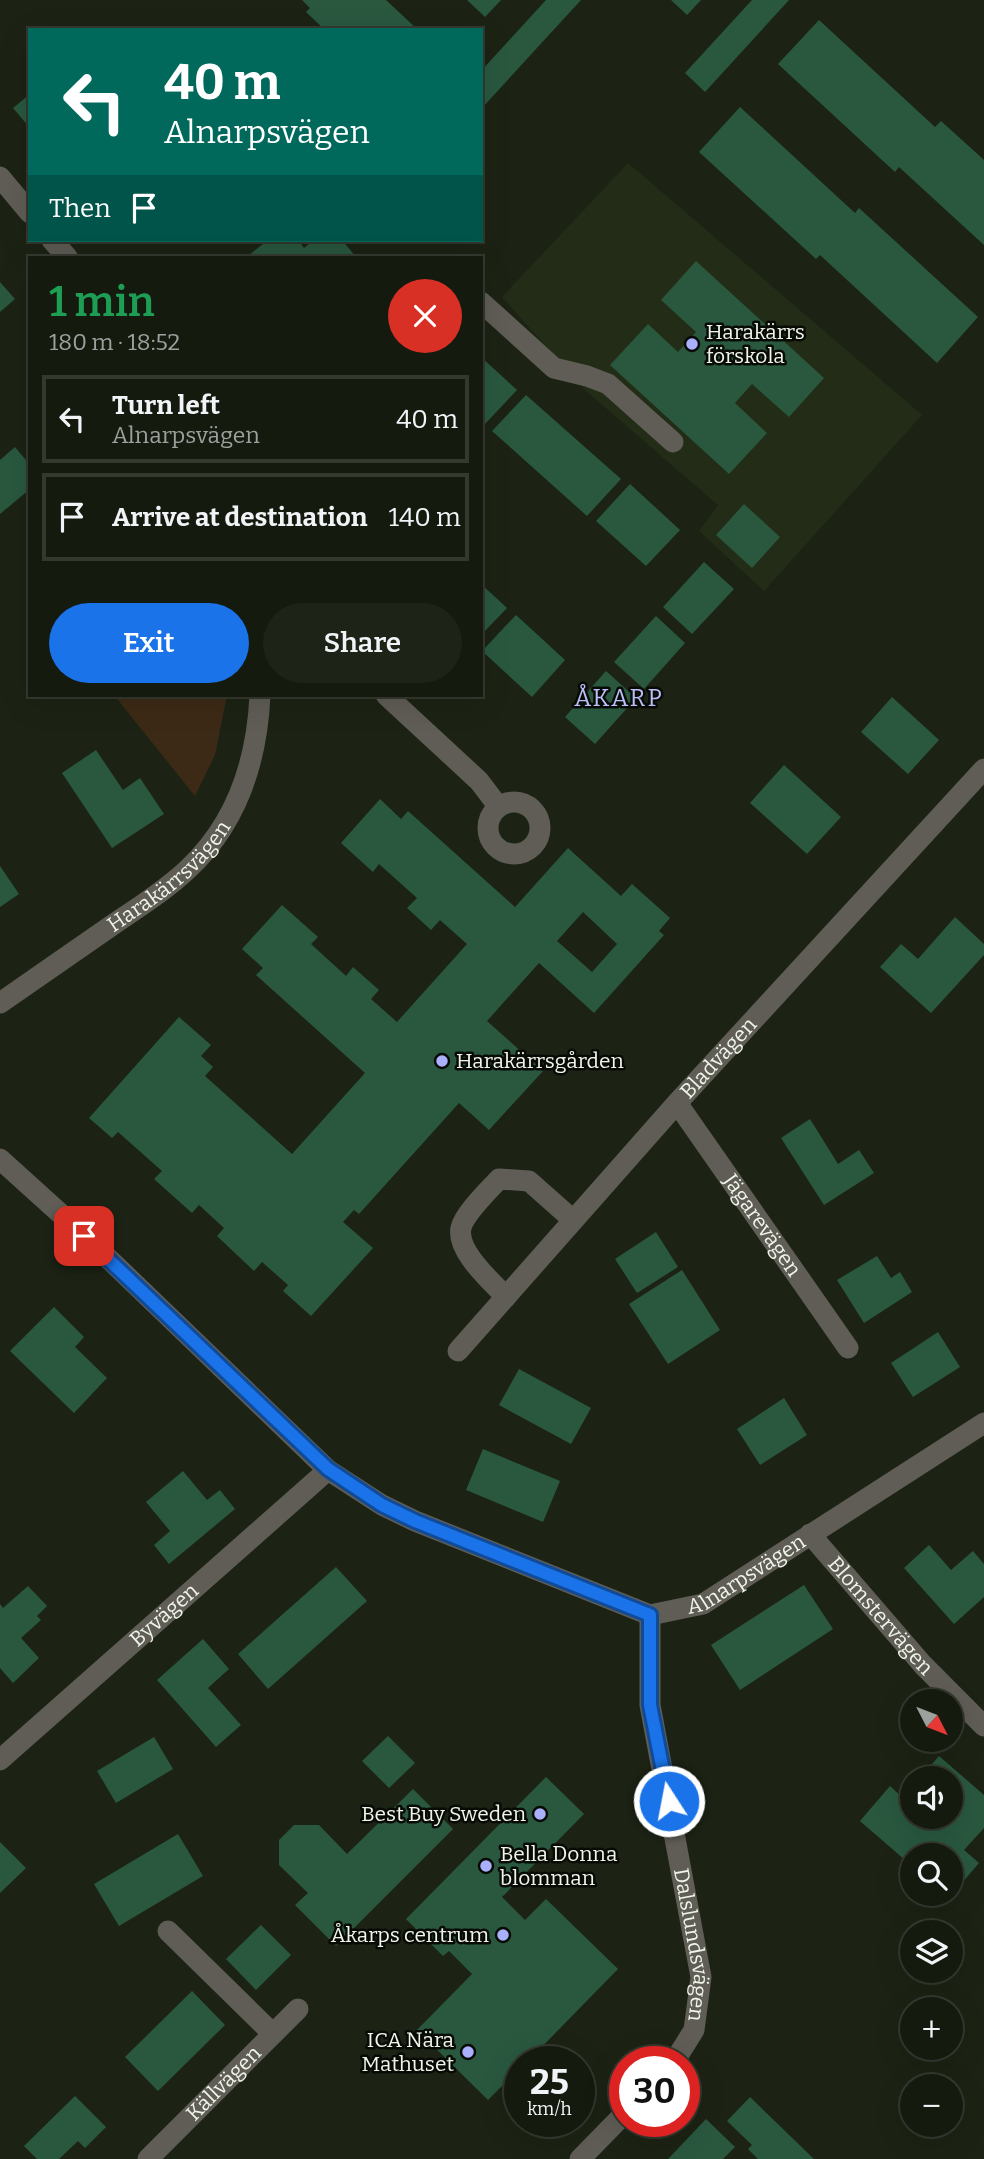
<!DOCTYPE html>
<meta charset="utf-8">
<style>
body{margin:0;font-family:Bitter,serif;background:#1e2318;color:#f1f3f6;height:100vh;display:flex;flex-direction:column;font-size:26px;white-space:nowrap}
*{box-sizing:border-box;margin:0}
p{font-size:23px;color:#9da19e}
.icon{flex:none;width:38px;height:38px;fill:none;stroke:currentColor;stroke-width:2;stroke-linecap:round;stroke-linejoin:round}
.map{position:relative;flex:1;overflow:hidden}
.drawer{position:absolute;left:28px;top:256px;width:455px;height:441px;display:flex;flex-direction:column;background:#151a0f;border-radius:0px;box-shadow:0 7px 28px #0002,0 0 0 2px #34382f}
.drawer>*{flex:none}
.hud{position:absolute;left:28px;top:28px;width:455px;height:214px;border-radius:0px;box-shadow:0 7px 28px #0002,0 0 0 2px #34382f;background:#00695c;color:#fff;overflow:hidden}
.needle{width:46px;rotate:132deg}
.controls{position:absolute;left:900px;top:1689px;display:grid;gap:14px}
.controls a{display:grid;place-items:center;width:63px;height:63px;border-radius:50%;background:#151a0f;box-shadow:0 7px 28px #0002,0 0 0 2px #34382f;font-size:35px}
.speed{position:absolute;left:504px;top:2046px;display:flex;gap:14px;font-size:35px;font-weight:700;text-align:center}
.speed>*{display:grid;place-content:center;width:91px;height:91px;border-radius:50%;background:#151a0f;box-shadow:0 7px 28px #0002,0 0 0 2px #34382f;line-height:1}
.speed small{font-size:18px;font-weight:400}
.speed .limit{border:10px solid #d22;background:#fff;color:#111}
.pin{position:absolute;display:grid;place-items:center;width:60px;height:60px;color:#fff;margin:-30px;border-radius:14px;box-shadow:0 4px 10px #0006}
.me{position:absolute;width:77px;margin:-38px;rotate:349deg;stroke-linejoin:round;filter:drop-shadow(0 0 5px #0008)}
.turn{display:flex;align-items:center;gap:24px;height:147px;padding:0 21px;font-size:32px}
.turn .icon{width:91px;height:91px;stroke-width:2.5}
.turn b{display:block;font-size:49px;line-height:60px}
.then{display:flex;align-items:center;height:66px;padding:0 21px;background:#0003;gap:14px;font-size:26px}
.round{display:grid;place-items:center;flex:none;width:74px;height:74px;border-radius:37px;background:#1e2318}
.overview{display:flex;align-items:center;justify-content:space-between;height:119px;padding:0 21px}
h1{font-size:42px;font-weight:600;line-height:52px;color:#1e9e55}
.action{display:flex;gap:14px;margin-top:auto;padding:14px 21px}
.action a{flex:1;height:80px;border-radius:42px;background:#1a73e8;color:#fff;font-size:28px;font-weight:600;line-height:80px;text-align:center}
.action a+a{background:#1e2318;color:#f1f3f6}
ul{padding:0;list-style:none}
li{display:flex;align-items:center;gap:21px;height:88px;margin:0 14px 10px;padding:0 7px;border:4px solid #34382f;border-radius:0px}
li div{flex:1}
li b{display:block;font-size:26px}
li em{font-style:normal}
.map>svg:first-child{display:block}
.built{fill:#232c16}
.green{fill:#3d2a16}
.building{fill:#29583f;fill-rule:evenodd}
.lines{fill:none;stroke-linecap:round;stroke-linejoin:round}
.minor{stroke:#5f5d55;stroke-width:21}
.route-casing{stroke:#114b97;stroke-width:18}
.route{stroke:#1a73e8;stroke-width:12}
.poi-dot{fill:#a9b0fc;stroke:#080b05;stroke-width:2.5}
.labels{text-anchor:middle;stroke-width:5;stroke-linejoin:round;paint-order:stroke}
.poi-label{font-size:21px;fill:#f0f5ea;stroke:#080b05;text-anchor:start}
.street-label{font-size:21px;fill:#f0f5ea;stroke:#080b05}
.quarter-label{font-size:24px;letter-spacing:2px;fill:#bac0f9;stroke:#080b05}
</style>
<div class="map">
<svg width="984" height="2159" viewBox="0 0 984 2159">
<rect width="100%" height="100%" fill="#1c2314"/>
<polygon class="built" points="628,163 922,415 764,591 699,531 718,505 586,391 502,297"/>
<polygon class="green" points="114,695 227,695 215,755 195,796"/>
<g class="building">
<polygon points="302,0 386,0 418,30 325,30 306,12 310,8"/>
<polygon points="467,0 501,0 485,17"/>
<polygon points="546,0 581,0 481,109 481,71"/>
<polygon points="671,0 701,0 687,15"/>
<polygon points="752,0 789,0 705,92 685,73"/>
<polygon points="819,20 935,127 941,121 984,160 984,245 899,167 895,172 778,64"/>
<polygon points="30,94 30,128 13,108"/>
<polygon points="740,107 855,213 859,208 978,317 937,363 820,255 816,259 699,152"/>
<polygon points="268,240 298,240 304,248 314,240 342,240 356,257 252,257 249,255"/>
<polygon points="696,261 824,378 789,417 752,384 735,403 767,433 729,474 610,365 648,324 678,352 696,332 661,300"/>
<polygon points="0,282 15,299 0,312"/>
<polygon points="481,357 517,390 483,426 481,424"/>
<polygon points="526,395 621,479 587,516 492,431"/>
<polygon points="15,447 30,465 30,489 0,514 0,460"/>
<polygon points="630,484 680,530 646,566 596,521"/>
<polygon points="744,504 780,537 752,568 716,535"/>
<polygon points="704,562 734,589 692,634 663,607"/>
<polygon points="481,584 507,608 481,635"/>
<polygon points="516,615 565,660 532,697 482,651"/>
<polygon points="656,616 685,643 644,689 614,662"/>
<polygon points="606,671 636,698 595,744 565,717"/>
<polygon points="892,697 939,740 908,774 861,732"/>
<polygon points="96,750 123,790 140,778 164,814 112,848 62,773"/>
<polygon points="784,765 841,817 807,854 750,803"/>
<path d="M380,799L401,819L408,811L515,907L568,848L621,896L632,884L670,918L659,931L664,935L594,1013L539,963L487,1021L543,1071L489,1130L459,1103L359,1214L354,1210L343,1222L373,1248L311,1316L283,1291L288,1285L262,1262L254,1271L217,1236L224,1228L199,1205L192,1213L154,1179L162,1171L118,1132L112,1138L89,1118L179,1017L211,1045L201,1056L213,1067L205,1076L292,1154L365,1073L256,975L263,968L242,949L282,905L318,937L311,944L346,976L353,967L379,990L371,999L397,1022L467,944L440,920L431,930L407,908L417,898L379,864L373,872L341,843ZM583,912L617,944L592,972L557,941Z"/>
<polygon points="0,866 19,894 0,907"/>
<polygon points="955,917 984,944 984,955 931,1013 880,967 901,944 918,959"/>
<polygon points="810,1119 838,1164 859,1150 874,1173 824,1205 781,1138"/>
<polygon points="656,1232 678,1267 637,1293 615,1259"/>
<polygon points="877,1256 891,1278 900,1272 912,1292 864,1323 837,1280"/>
<polygon points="682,1270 720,1330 668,1364 629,1304"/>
<polygon points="54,1307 84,1337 75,1347 107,1378 74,1413 10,1351"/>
<polygon points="938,1332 960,1367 913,1397 891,1363"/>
<polygon points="519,1369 591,1408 571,1444 499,1405"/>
<polygon points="784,1398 807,1435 760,1465 737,1429"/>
<polygon points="483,1449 560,1481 543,1522 466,1490"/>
<polygon points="183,1471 207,1500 220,1490 235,1509 169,1564 154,1545 170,1531 146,1502"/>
<polygon points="929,1545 951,1570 973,1551 984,1564 984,1597 954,1624 904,1568"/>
<polygon points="336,1567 367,1601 268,1689 238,1654"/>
<polygon points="804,1585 833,1629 740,1690 711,1645"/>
<polygon points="28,1586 47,1606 37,1616 41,1620 21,1638 39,1658 13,1683 0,1668 0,1604 3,1608"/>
<polygon points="203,1639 229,1669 208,1688 241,1725 216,1747 157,1680"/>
<polygon points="388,1736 415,1763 389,1788 362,1761"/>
<polygon points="154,1737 173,1769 116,1803 97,1771"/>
<polygon points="939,1756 984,1795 984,1828 964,1850 979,1863 949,1898 944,1894 950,1894 950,1855 912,1855 912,1866 860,1821 890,1786 903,1798 912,1788 912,1816 950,1816 950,1778 920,1778"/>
<polygon points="546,1777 584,1814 502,1897 525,1920 546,1899 618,1969 527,2062 520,2062 520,2068 488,2100 417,2030 472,1974 449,1951 443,1956 406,1919"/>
<polygon points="413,1789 453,1829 336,1946 295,1905 308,1893 279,1865 279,1840 294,1825 319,1825 347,1854"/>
<polygon points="178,1834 203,1876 119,1926 94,1884"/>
<polygon points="0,1842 26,1868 0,1893"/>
<polygon points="261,1925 291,1955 256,1990 226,1959"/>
<polygon points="192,1991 225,2025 158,2091 125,2057"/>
<polygon points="75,2096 106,2127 85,2148 78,2141 59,2159 37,2159 24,2146"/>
<polygon points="750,2097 814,2159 758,2159 748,2149 752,2145 727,2121"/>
<polygon points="706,2119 735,2147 723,2159 668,2159"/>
</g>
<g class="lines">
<g class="minor">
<polyline points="0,177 30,213"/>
<polyline points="52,240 67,257"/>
<polyline points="481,302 554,368 587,376 608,384 673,442"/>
<polyline points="386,695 479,781 498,806"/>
<circle cx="514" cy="828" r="26"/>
<path id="s1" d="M0,1003C37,977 74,952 111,926C137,908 165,891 188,869C237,823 257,761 260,695"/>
<path id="s2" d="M677,1103L848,1348"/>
<path id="s3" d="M0,1159L84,1235L328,1470L382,1505L415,1521L650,1615L703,1604L984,1423"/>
<path d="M506,1297C492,1282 456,1251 461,1228C464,1214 489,1190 499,1179L529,1181L573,1220"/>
<path id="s4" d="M458,1351L677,1103L984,769"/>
<path id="s5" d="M810,1534L923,1665L984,1726"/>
<path id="s6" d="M650,1615V1705L701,1977L694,2030L674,2062"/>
<path id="s7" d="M0,1760L328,1470"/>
<polyline points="168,1931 273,2034"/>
<path id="s8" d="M148,2159L298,2009"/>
<polyline points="580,2159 625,2113"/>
</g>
</g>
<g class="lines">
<defs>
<polyline id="route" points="84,1236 328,1469 382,1505 415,1521 650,1615 650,1705 669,1801"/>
</defs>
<use href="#route" class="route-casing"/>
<use href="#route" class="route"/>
</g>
<g class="poi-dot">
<circle cx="692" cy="344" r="7"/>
<circle cx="442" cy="1061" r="7"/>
<circle cx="540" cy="1814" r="7"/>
<circle cx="486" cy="1866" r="7"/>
<circle cx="503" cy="1935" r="7"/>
<circle cx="468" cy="2052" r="7"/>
</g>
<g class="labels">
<g class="poi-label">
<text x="706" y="339">Harakärrs<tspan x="706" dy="24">förskola</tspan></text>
<text x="456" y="1068">Harakärrsgården</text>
<text x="526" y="1821" text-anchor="end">Best Buy Sweden</text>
<text x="500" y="1861">Bella Donna<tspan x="500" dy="24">blomman</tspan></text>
<text x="489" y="1942" text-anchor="end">Åkarps centrum</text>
<text x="454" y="2047" text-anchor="end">ICA Nära<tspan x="454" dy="24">Mathuset</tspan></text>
</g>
<g class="street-label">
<text dy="7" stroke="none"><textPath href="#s1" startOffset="212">Harakärrsvägen</textPath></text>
<text dy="7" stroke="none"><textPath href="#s4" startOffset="392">Bladvägen</textPath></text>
<text dy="7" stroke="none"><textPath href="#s2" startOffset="149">Jägarevägen</textPath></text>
<text dy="7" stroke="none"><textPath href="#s3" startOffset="912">Alnarpsvägen</textPath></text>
<text dy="7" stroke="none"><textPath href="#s7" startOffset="219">Byvägen</textPath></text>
<text dy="7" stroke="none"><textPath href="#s5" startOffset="108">Blomstervägen</textPath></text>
<text dy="7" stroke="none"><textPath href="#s6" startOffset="334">Dalslundsvägen</textPath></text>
<text dy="7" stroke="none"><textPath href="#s8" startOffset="107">Källvägen</textPath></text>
</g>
<g class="quarter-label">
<text x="619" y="706">ÅKARP</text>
</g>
</g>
</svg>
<div class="controls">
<a><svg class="needle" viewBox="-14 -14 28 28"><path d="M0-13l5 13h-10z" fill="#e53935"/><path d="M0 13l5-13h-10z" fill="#9da19e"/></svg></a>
<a><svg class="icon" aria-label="sound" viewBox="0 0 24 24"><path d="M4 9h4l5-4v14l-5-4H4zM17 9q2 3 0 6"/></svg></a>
<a><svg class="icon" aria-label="search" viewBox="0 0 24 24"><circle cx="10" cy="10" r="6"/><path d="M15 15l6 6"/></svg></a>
<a><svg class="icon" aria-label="layers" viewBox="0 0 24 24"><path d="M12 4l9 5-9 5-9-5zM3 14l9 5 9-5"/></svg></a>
<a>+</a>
<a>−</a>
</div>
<div class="speed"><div>25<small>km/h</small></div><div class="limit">30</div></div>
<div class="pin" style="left:84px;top:1236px;background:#d93025"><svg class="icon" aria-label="arrive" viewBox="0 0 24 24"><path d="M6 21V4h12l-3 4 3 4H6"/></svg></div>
<svg class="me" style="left:669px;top:1801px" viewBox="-20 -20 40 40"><circle r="17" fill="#1a73e8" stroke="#fff" stroke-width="3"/><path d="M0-11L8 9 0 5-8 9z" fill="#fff"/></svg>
<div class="hud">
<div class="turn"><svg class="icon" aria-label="left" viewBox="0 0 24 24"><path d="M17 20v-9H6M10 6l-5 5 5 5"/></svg><div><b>40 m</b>Alnarpsvägen</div></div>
<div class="then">Then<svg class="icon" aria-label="arrive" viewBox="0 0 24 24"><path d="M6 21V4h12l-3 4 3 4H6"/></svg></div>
</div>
<section class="drawer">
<div class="overview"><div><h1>1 min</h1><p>180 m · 18:52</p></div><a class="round" style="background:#d93025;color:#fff"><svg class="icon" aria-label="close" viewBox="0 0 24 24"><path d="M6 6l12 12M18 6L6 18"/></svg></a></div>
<ul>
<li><svg class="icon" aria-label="left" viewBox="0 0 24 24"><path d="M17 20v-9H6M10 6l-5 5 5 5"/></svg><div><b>Turn left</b><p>Alnarpsvägen</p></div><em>40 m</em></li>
<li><svg class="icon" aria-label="arrive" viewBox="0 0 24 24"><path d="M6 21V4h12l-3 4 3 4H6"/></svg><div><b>Arrive at destination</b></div><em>140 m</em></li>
</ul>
<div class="action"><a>Exit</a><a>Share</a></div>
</section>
</div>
